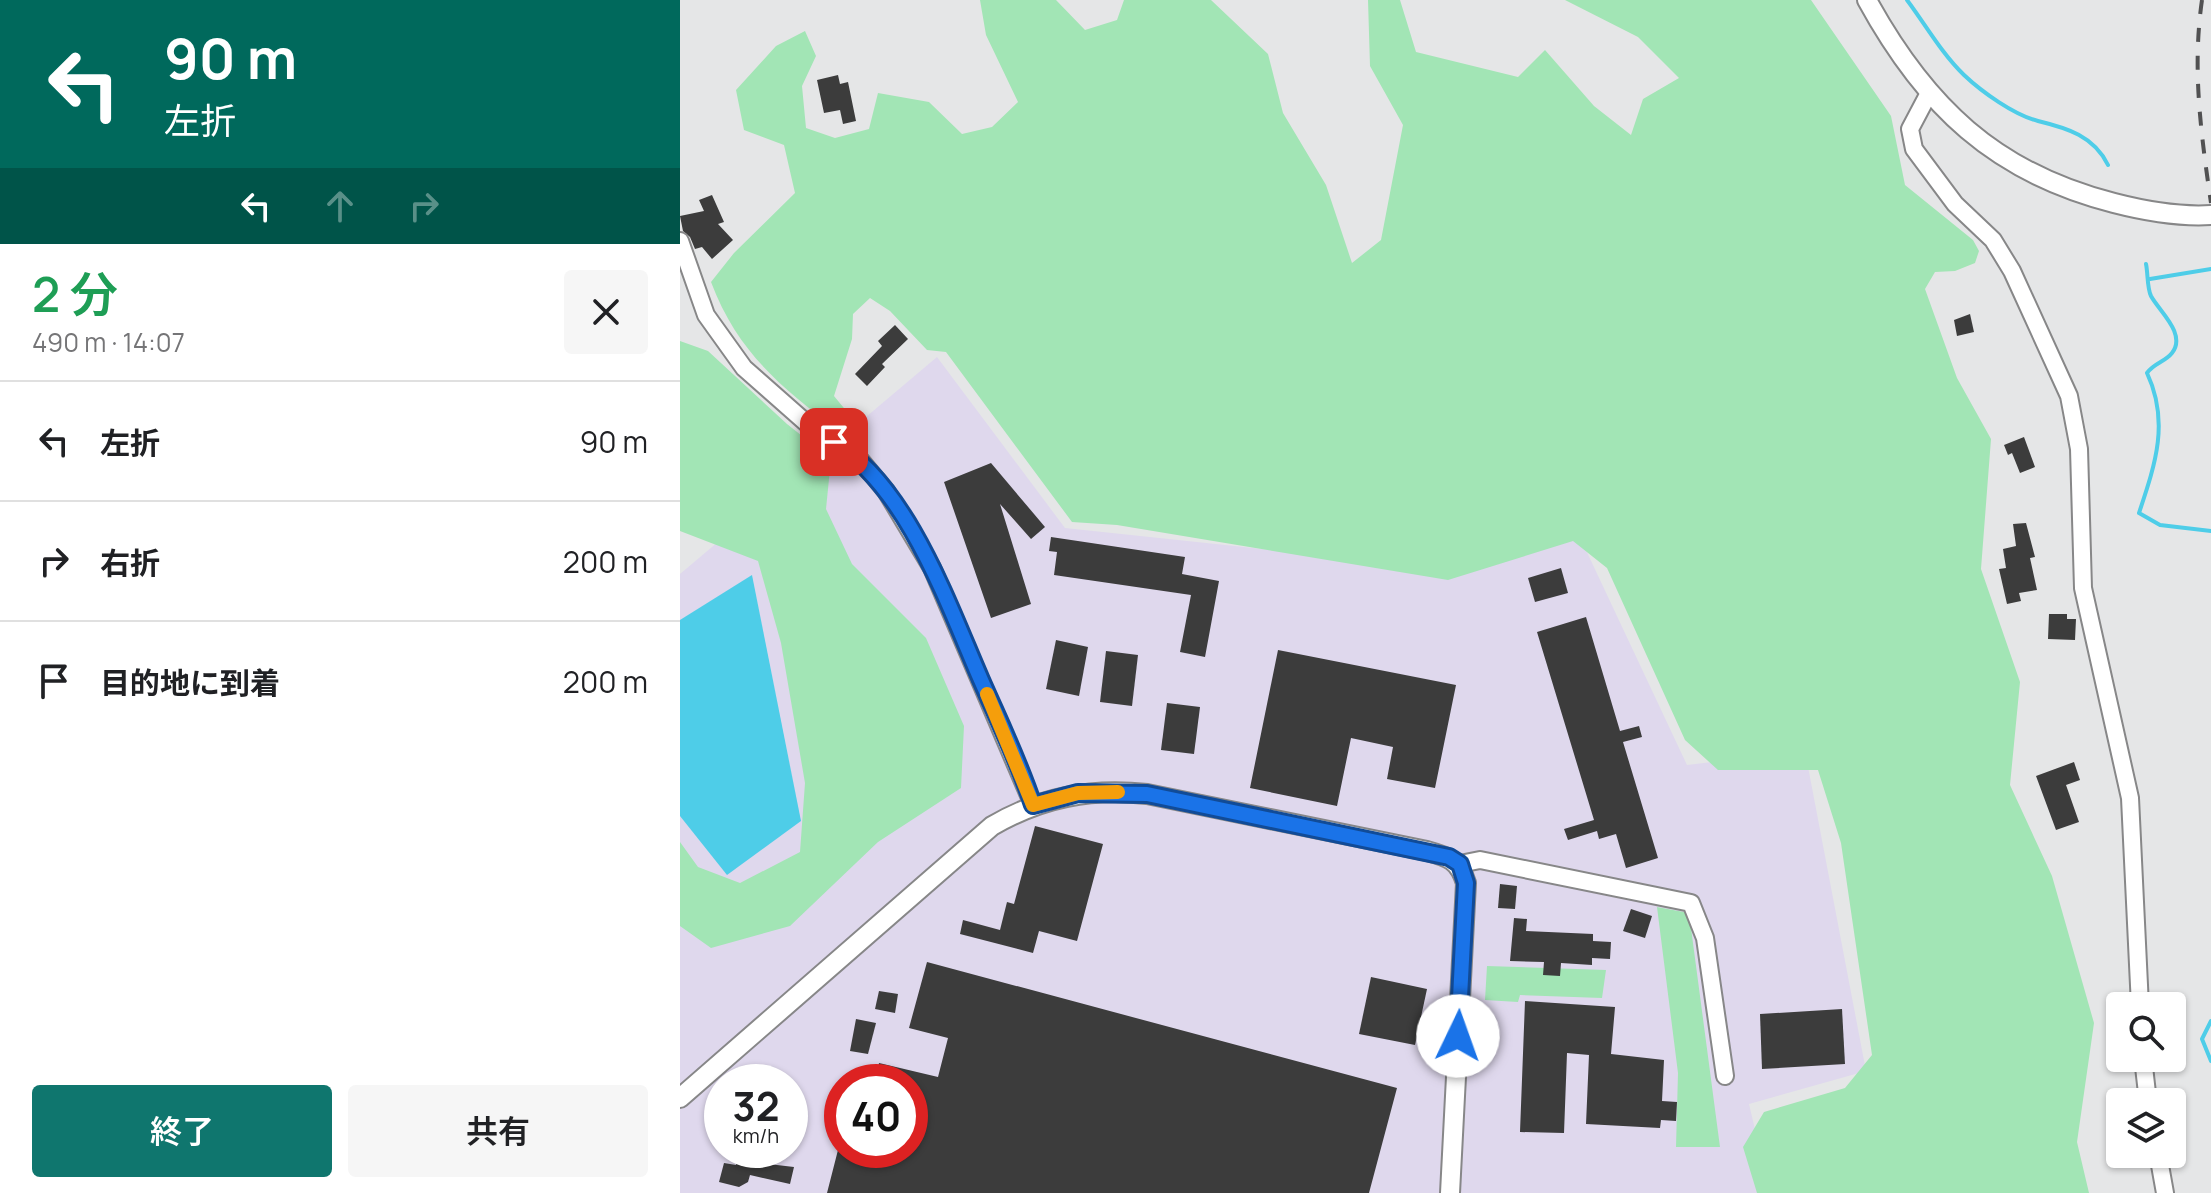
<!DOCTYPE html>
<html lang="ja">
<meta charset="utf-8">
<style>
body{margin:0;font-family:Manrope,"Noto Sans JP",sans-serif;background:#f6f6f6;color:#202124;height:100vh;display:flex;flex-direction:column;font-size:30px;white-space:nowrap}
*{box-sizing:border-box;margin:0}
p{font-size:26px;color:#757577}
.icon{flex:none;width:44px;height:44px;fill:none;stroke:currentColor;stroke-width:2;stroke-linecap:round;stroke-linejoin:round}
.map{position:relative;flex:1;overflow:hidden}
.details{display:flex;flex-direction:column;background:#fff;width:680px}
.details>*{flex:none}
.top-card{background:#00695c;color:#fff;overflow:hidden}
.buttons{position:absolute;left:1426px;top:992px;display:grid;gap:16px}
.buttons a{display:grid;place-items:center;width:80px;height:80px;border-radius:8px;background:#fff;box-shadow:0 2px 6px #0004;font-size:40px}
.speed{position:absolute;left:24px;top:1064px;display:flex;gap:16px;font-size:40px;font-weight:700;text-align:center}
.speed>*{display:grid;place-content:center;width:104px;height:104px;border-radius:50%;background:#fff;box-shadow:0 2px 6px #0004;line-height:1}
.speed small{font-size:20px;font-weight:400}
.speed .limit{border:12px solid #d22;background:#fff;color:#111}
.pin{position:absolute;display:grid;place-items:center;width:68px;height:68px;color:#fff;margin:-34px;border-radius:16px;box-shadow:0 4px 12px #0006}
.me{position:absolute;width:88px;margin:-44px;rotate:3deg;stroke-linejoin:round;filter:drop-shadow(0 0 6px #0008)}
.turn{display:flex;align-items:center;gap:28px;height:168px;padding:0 32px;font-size:36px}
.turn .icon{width:104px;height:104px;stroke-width:2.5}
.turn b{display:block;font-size:56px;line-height:68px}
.lanes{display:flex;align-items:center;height:76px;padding:0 32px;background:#0003;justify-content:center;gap:40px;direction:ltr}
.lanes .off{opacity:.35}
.round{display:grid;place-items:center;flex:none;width:84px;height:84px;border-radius:8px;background:#f6f6f6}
.headline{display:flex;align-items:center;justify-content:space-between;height:136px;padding:0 32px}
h1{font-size:48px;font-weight:600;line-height:60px;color:#1e9e55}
.action{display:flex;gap:16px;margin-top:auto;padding:16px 32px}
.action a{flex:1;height:92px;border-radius:8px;background:#0f766e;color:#fff;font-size:32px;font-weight:600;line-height:92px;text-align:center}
.action a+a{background:#f6f6f6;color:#202124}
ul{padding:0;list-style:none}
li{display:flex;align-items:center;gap:24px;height:120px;padding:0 32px;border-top:2px solid #e0e0e0}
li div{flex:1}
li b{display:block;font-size:30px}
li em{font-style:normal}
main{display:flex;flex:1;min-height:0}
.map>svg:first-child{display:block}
.industrial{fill:#dfd8ed;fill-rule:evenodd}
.green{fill:#a2e5b5}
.water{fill:#4ecde8}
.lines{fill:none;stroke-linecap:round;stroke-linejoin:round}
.stream{stroke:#4ecde8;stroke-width:4}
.building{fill:#3c3c3c}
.minor-casing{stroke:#878788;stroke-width:20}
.tertiary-casing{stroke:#878788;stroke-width:22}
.minor{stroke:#fff;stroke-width:16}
.tertiary{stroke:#fff;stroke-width:18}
.rail{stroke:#515152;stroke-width:4;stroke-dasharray:14 14;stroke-linecap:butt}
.route-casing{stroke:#114b97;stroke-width:20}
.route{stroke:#1a73e8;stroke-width:14}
.slow{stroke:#f59e0b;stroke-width:14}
</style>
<main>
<section class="details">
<div class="top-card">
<div class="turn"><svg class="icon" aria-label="left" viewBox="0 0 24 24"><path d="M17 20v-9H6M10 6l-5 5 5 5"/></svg><div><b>90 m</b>左折</div></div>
<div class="lanes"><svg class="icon" aria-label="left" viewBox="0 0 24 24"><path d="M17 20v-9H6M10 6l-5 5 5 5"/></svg><svg class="icon off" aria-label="ahead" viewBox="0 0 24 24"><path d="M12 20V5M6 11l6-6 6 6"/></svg><svg class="icon off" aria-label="right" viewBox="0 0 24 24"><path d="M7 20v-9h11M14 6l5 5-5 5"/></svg></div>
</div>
<div class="headline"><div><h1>2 分</h1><p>490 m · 14:07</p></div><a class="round"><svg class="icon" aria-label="close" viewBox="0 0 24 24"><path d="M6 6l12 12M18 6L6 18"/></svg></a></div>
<ul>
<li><svg class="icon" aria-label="left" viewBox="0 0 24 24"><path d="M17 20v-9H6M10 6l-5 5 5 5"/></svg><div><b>左折</b></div><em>90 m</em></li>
<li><svg class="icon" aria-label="right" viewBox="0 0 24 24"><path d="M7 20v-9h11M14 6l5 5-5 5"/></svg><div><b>右折</b></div><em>200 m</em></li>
<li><svg class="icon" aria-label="arrive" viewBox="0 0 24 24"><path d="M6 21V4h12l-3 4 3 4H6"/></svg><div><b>目的地に到着</b></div><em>200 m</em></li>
</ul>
<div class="action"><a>終了</a><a>共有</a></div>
</section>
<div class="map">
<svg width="1531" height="1193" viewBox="0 0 1531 1193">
<rect width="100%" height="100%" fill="#e5e6e7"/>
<path class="industrial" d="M257,357L385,528L788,571L897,531L1007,765L1125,751L1186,1071L1069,1104L1090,1193H0V574ZM42,1082H110V1150H42ZM162,1082H230V1150H162Z"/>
<g class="green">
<path d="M300,0H376L405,30L437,20L444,0H531L588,54L603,113L646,185L672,263L701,240L723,125L690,66L688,0H720L736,52L838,77L865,50L914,106L951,135L963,99L999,78L958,37L885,0H1131L1211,116L1225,185L1293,240L1299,251L1295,263L1275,271L1255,272L1245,289L1277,378L1311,439L1301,569L1340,682L1330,785L1372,876L1414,1023L1397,1142L1409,1193H1077L1063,1147L1084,1112L1165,1088L1192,1055L1161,843L1138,770H1038L1005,740L927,568L893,541L768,580L437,525L392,522L266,352L247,350L210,311L190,298L173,314L172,339L154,396L168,413L158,430C100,387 57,351 31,282L54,253L115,193L104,145L64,130L56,90L96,46L125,31L136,56L122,86L126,128L155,138L189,129L198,93L249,102L282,134L312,127L338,102L306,35Z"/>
<polygon points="0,341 28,351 107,424 151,459 146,509 172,564 246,638 284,726 281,788 198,842 110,926 31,948 0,926 0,842 18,867 60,883 120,852 125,783 101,643 78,561 0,531"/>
<polygon points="977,907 1009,913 1040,1147 996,1147 998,1073"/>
<polygon points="807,966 926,970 922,998 840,995 838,1002 805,1000"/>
</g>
<polygon class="water" points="72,575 121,821 47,875 0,816 0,620"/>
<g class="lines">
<g class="stream">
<path d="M1227,0C1245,24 1262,54 1284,75C1302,92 1334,115 1358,121C1387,128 1414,136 1428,165"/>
<path d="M1466,264C1468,273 1467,288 1471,296C1479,311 1507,334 1492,353C1485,362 1474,363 1467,373C1490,422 1475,465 1459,513L1480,525L1531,531"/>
<polyline points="1470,279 1531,269"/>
<polyline points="1531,1021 1522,1039 1531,1061"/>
</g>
</g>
<g class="building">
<polygon points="158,75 160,84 168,82 176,121 163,124 160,110 144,113 137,80"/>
<polygon points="32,195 44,222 38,224 53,240 32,259 22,247 15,249 10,237 3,231 0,216 24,211 19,200"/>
<polygon points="1290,314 1294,332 1277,336 1274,320"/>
<polygon points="215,325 228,339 202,364 205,367 187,386 175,374 202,346 198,341"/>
<polygon points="1344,437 1355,467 1340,473 1332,453 1328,455 1324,445"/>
<polygon points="311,463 365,527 351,539 320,504 351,604 311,618 264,482"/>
<polygon points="1346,523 1355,557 1350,558 1357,590 1339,593 1341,601 1327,604 1319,569 1326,568 1323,549 1336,546 1333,524"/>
<polygon points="371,537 505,557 502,574 539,581 525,657 500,652 511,595 374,575 377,552 369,551"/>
<polygon points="881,568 888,593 855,602 848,578"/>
<polygon points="1369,614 1387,614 1387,619 1396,619 1395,640 1368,639"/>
<polygon points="906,617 940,731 959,726 962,737 943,742 978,858 946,868 936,834 919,839 917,831 888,840 884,829 914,820 857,632"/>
<polygon points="376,640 408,647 399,696 366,689"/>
<polygon points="598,650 776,685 755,788 707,779 713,747 671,738 657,806 570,788"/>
<polygon points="426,651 458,655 452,706 420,702"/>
<polygon points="487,703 520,707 514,754 481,750"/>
<polygon points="1394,762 1400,780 1386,785 1399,822 1376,830 1356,776"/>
<polygon points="355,826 423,844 397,941 359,931 353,953 280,934 283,920 320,930 327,902 334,904"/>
<polygon points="820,884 837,886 835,909 818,908"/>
<polygon points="951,909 972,916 965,938 943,931"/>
<polygon points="834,918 847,919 846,931 913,934 913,941 931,942 930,959 912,958 912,965 881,963 880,976 863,975 864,962 830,961"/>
<polygon points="247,962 717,1088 689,1193 147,1193 158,1150 179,1153 179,1150 230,1150 230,1082 195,1082 199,1063 258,1077 268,1038 229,1028"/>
<polygon points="691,977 747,989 735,1045 679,1034"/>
<polygon points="199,991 218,994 215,1013 195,1009"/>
<polygon points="845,1001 935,1007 931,1054 984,1060 982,1101 997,1102 996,1121 981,1120 980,1128 906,1124 909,1055 887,1053 884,1133 840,1132"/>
<polygon points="1162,1009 1165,1064 1082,1069 1080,1014"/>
<polygon points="176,1019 196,1023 188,1054 170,1051"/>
<polygon points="59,1150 74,1150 71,1162 114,1167 110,1184 70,1175 68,1182 59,1187 39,1182 44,1163 56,1165"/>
</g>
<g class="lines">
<defs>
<g id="minor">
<polyline points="1249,93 1230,129 1234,149 1275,204 1313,240 1332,271 1389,396 1399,449 1403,588 1450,798 1460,1006"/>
<polyline points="0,241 26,315 64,368 132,428 176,455 206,491 252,568 353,805"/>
<polyline points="780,864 800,860 1011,903 1025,938 1045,1076"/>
<polyline points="1463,1058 1468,1102"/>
<polyline points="1478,1154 1485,1193"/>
</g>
<g id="tertiary">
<path d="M1187,0C1245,106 1315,173 1434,203C1465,211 1499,217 1531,215"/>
<path d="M0,1098L312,826C362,797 410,788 467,794L747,851C769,857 779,860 786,883L770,1193"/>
</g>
</defs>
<use href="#minor" class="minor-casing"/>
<use href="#tertiary" class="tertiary-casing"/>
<use href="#minor" class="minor"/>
<use href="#tertiary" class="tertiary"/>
<path class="rail" d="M1522,0C1512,69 1521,134 1531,203"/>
</g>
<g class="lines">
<defs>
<path id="route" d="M154,442C228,488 267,602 301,680C319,721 339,762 353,805L398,793L467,794L769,857L780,864L786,883L778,1036"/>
</defs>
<use href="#route" class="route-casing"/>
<use href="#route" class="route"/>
<polyline class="slow" points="307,694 353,805 398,793 438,792"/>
</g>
</svg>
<div class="buttons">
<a><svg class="icon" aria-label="search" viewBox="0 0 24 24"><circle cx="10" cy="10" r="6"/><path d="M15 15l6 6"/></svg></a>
<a><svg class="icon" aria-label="layers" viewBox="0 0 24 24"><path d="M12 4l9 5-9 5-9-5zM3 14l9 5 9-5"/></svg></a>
</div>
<div class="speed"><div>32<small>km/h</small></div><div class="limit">40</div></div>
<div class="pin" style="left:154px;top:442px;background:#d93025"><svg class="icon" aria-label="arrive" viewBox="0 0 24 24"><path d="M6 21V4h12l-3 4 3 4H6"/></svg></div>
<svg class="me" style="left:778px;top:1036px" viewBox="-20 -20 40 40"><circle r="19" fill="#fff"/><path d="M0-13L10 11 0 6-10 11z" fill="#1a73e8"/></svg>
</div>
</main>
